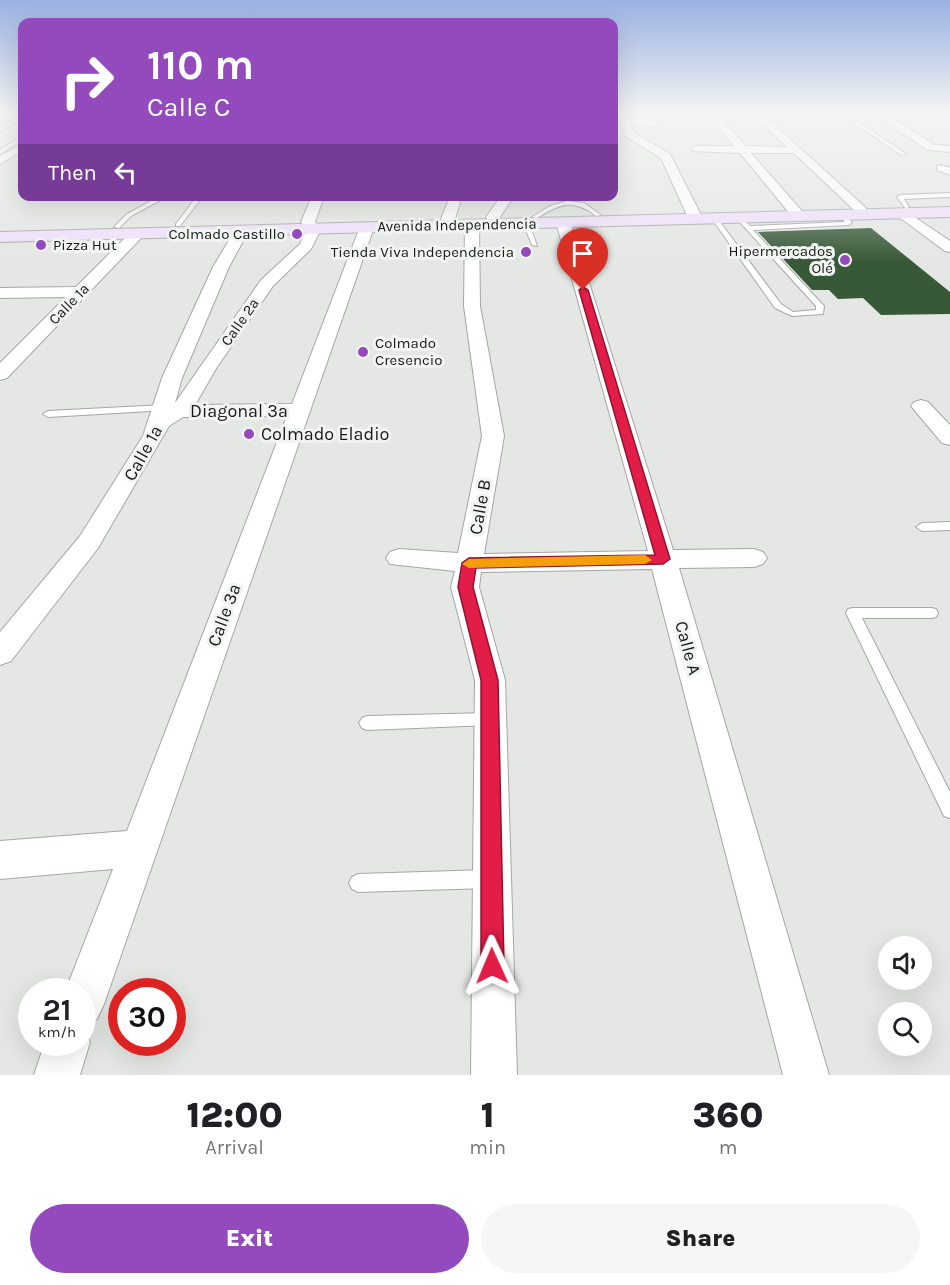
<!DOCTYPE html>
<meta charset="utf-8">
<style>
body{margin:0;font-family:Karla,sans-serif;background:#f6f6f6;color:#202124;height:100vh;display:flex;flex-direction:column;font-size:22px;white-space:nowrap}
*{box-sizing:border-box;margin:0}
p{font-size:20px;color:#757577}
.icon{flex:none;width:33px;height:33px;fill:none;stroke:currentColor;stroke-width:2;stroke-linecap:round;stroke-linejoin:round}
.map{position:relative;height:1075px;overflow:hidden}
.details{display:flex;flex-direction:column;background:#fff;flex:1}
.details>*{flex:none}
.banner{position:absolute;left:18px;top:18px;width:600px;height:183px;border-radius:12px;box-shadow:0 6px 24px #0002;background:#934abd;color:#fff;overflow:hidden}
.tools{position:absolute;left:878px;top:936px;display:grid;gap:12px}
.tools a{display:grid;place-items:center;width:54px;height:54px;border-radius:50%;background:#fff;box-shadow:0 6px 24px #0002;font-size:30px}
.speed{position:absolute;left:18px;top:978px;display:flex;gap:12px;font-size:30px;font-weight:700;text-align:center}
.speed>*{display:grid;place-content:center;width:78px;height:78px;border-radius:50%;background:#fff;box-shadow:0 6px 24px #0002;line-height:1}
.speed small{font-size:15px;font-weight:400}
.speed .limit{border:9px solid #d22;background:#fff;color:#111}
.pin{position:absolute;display:grid;place-items:center;width:51px;height:51px;color:#fff;margin:-62px -26px;border-radius:50% 50% 50% 0;rotate:-45deg;box-shadow:0 0 6px #0007}
.pin .icon{rotate:45deg}
.me{position:absolute;width:66px;margin:-33px;rotate:359deg;stroke-linejoin:round;filter:drop-shadow(0 0 4px #0008)}
.turn{display:flex;align-items:center;gap:21px;height:126px;padding:0 30px;font-size:27px}
.turn .icon{width:78px;height:78px;stroke-width:2.5}
.turn b{display:block;font-size:42px;line-height:51px}
.then{display:flex;align-items:center;height:57px;padding:0 30px;background:#0003;gap:12px;font-size:22px}
.eta{display:flex;justify-content:space-evenly;align-items:center;height:102px;text-align:center}
.eta b{font-size:36px;font-weight:800;line-height:42px}
.cta{display:flex;gap:12px;margin-top:auto;padding:12px 30px}
.cta a{flex:1;height:69px;border-radius:36px;background:#934abd;color:#fff;font-size:24px;font-weight:800;line-height:69px;text-align:center}
.cta a+a{background:#f6f6f6;color:#202124}
.map>svg:first-child{display:block}
.building{fill:#385937}
.lines{fill:none;stroke-linecap:round;stroke-linejoin:round}
.lane-casing{stroke:#a4a7a4;stroke-width:2}
.street-casing{stroke:#a4a7a4;stroke-width:2}
.secondary-casing{stroke:#a4a7a4;stroke-width:2}
.lane{fill:#fff;fill-rule:evenodd}
.street{fill:#fff;fill-rule:evenodd}
.secondary{fill:#f0dffb;fill-rule:evenodd}
.route{fill:#e11d48;stroke:#92132f;stroke-width:1.5}
.slow{fill:#f59e0b}
.poi-dot{fill:#934abd;stroke:#f1f5f1;stroke-width:2}
.labels{text-anchor:middle;stroke-width:6;stroke-linejoin:round;paint-order:stroke}
.far-street-label{font-size:15px;fill:#181918;stroke:#f1f5f1}
.far-poi-label{font-size:15px;fill:#181918;stroke:#f1f5f1;text-anchor:end}
.street-label{font-size:18px;fill:#181918;stroke:#f1f5f1}
.poi-label{font-size:18px;fill:#181918;stroke:#f1f5f1;text-anchor:start}
</style>
<div class="map">
<svg width="950" height="1075" viewBox="0 0 950 1075">
<rect width="100%" height="100%" fill="#e4e7e4"/>
<polygon class="building" points="871,228 950,292 950,314 881,315 863,298 838,299 829,290 812,290 758,232"/>
<g class="lines">
<defs>
<g id="lane">
<polygon points="845,113 905,153 906,154 901,155 841,114"/>
<polygon points="20,116 22,116 22,119 0,131 0,128"/>
<polygon points="20,137 22,137 22,140 0,154 0,150"/>
<polygon points="950,193 950,197 904,199 909,207 906,209 897,197 900,195"/>
<polygon points="160,196 168,196 131,216 119,228 114,227 127,214"/>
<polygon points="197,196 203,196 180,226 176,226 176,224"/>
<path d="M567,201L584,203L601,215L596,216C573,198 560,204 537,218L532,217L550,206Z"/>
<polygon points="843,214 852,222 849,225 753,230 824,306 823,314 792,316 775,308 712,219 717,218 781,304 793,312 816,310 816,306 736,218 741,217 750,226 845,222 840,216"/>
<polygon points="526,221 529,223 537,246 532,245 523,223"/>
<polygon points="164,405 167,406 167,410 48,417 43,414 48,411"/>
<polygon points="950,522 950,530 922,531 916,527 922,523"/>
<polygon points="853,608 931,608 936,609 938,613 936,617 931,618 862,618 950,792 950,818 944,816 846,613 848,609"/>
<polygon points="489,713 494,714 497,719 494,724 489,725 367,730 362,728 359,723 362,718 367,716"/>
<polygon points="488,870 494,873 497,879 494,885 488,888 358,892 352,889 349,883 352,877 358,874"/>
</g>
<g id="street">
<polygon points="616,112 624,112 628,119 658,121 660,123 655,126 630,125 633,132 670,154 700,213 698,216 688,216 686,213 661,158 625,136"/>
<polygon points="707,112 716,112 746,146 787,147 750,112 760,112 866,208 865,211 855,211 794,153 751,153 807,217 805,220 795,220 740,153 692,151 691,149 696,146 734,146"/>
<polygon points="784,112 950,112 950,117 889,116 935,145 950,146 950,152 928,150 876,116 789,115"/>
<polygon points="22,144 22,151 0,164 0,156"/>
<polygon points="941,165 950,168 950,175 937,170 937,166"/>
<polygon points="312,196 324,196 315,222 321,229 311,249 273,286 217,367 195,405 292,404 360,227 367,223 374,227 104,1004 97,1019 82,1025 82,992 65,992 113,869 0,879 0,841 127,831 287,416 183,417 169,426 98,548 11,661 0,665 0,632 80,536 143,436 162,378 213,267 237,227 242,226 249,230 229,267 182,378 175,403 261,280 300,244 307,229 301,222"/>
<polygon points="450,196 462,196 455,219 448,223 441,219"/>
<polygon points="501,196 514,196 498,220 488,220 486,217"/>
<polygon points="904,210 950,241 950,252 945,251 899,217 897,214"/>
<polygon points="563,218 570,222 673,550 754,549 763,552 767,558 763,564 754,567 679,568 829,1075 783,1075 652,569 481,572 479,587 505,680 517,1075 471,1075 475,680 451,587 455,571 390,564 386,558 390,552 399,549 458,553 482,436 464,306 465,224 472,220 479,224 480,306 504,436 484,554 648,551 556,222"/>
<polygon points="138,229 143,230 145,233 143,236 7,378 0,380 0,363 66,297 0,298 0,288 76,287 133,230"/>
<polygon points="921,400 928,402 950,425 950,445 942,443 911,406 914,402"/>
<polygon points="82,1026 90,1042 80,1075 34,1075 45,1042 82,1042"/>
</g>
<polygon id="secondary" points="950,207 950,217 0,242 0,232"/>
</defs>
<use href="#lane" class="lane-casing"/>
<use href="#street" class="street-casing"/>
<use href="#secondary" class="secondary-casing"/>
<use href="#lane" class="lane"/>
<use href="#street" class="street"/>
<use href="#secondary" class="secondary"/>
</g>
<linearGradient id="sky" x2="0" y2="1"><stop stop-color="#9ab1e2"/><stop offset="0.43" stop-color="#f3f4f3"/><stop offset="1" stop-color="#f3f4f3" stop-opacity="0"/></linearGradient>
<rect width="950" height="262" fill="url(#sky)"/>
<polygon class="route" points="583,287 588,290 670,559 663,564 476,568 473,587 498,680 504,966 500,974 492,977 484,974 481,966 481,680 458,587 462,563 469,558 655,555 579,290"/>
<polygon class="slow" points="645,555 652,560 645,564 469,568 462,564 469,559"/>
<g class="poi-dot">
<circle cx="297" cy="234" r="6"/>
<circle cx="41" cy="245" r="6"/>
<circle cx="526" cy="252" r="6"/>
<circle cx="845" cy="260" r="6"/>
<circle cx="363" cy="352" r="6"/>
<circle cx="249" cy="434" r="6"/>
</g>
<g class="labels">
<g class="far-street-label">
<text transform="translate(457 225) rotate(-1)" y="5">Avenida Independencia</text>
<text transform="translate(69 304) rotate(-46)" y="5">Calle 1ª</text>
<text transform="translate(240 322) rotate(-55)" y="5">Calle 2a</text>
</g>
<g class="far-poi-label">
<text x="285" y="239">Colmado Castillo</text>
<text x="53" y="250" text-anchor="start">Pizza Hut</text>
<text x="833" y="256">Hipermercados<tspan x="833" dy="17">Olé</tspan></text>
<text x="514" y="257">Tienda Viva Independencia</text>
<text x="375" y="348" text-anchor="start">Colmado<tspan x="375" dy="17">Cresencio</tspan></text>
</g>
<g class="street-label">
<text x="239" y="417">Diagonal 3a</text>
<text transform="translate(143 453) rotate(-61)" y="6">Calle 1a</text>
<text transform="translate(480 507) rotate(-80)" y="6">Calle B</text>
<text transform="translate(224 615) rotate(-70)" y="6">Calle 3a</text>
<text transform="translate(688 648) rotate(75)" y="6">Calle A</text>
</g>
<g class="poi-label">
<text x="261" y="440">Colmado Eladio</text>
</g>
</g>
</svg>
<div class="tools">
<a><svg class="icon" aria-label="sound" viewBox="0 0 24 24"><path d="M4 9h4l5-4v14l-5-4H4zM17 9q2 3 0 6"/></svg></a>
<a><svg class="icon" aria-label="search" viewBox="0 0 24 24"><circle cx="10" cy="10" r="6"/><path d="M15 15l6 6"/></svg></a>
</div>
<div class="speed"><div>21<small>km/h</small></div><div class="limit">30</div></div>
<div class="pin" style="left:583px;top:290px;background:#d93025"><svg class="icon" aria-label="arrive" viewBox="0 0 24 24"><path d="M6 21V4h12l-3 4 3 4H6"/></svg></div>
<svg class="me" style="left:492px;top:966px" viewBox="-20 -20 40 40"><path d="M0-17L14 15 0 8-14 15z" fill="#e11d48" stroke="#fff" stroke-width="4"/></svg>
<div class="banner">
<div class="turn"><svg class="icon" aria-label="right" viewBox="0 0 24 24"><path d="M7 20v-9h11M14 6l5 5-5 5"/></svg><div><b>110 m</b>Calle C</div></div>
<div class="then">Then<svg class="icon" aria-label="left" viewBox="0 0 24 24"><path d="M17 20v-9H6M10 6l-5 5 5 5"/></svg></div>
</div>
</div>
<section class="details">
<div class="eta">
<div><b>12:00</b><p>Arrival</p></div>
<div><b>1</b><p>min</p></div>
<div><b>360</b><p>m</p></div>
</div>
<div class="cta"><a>Exit</a><a>Share</a></div>
</section>
